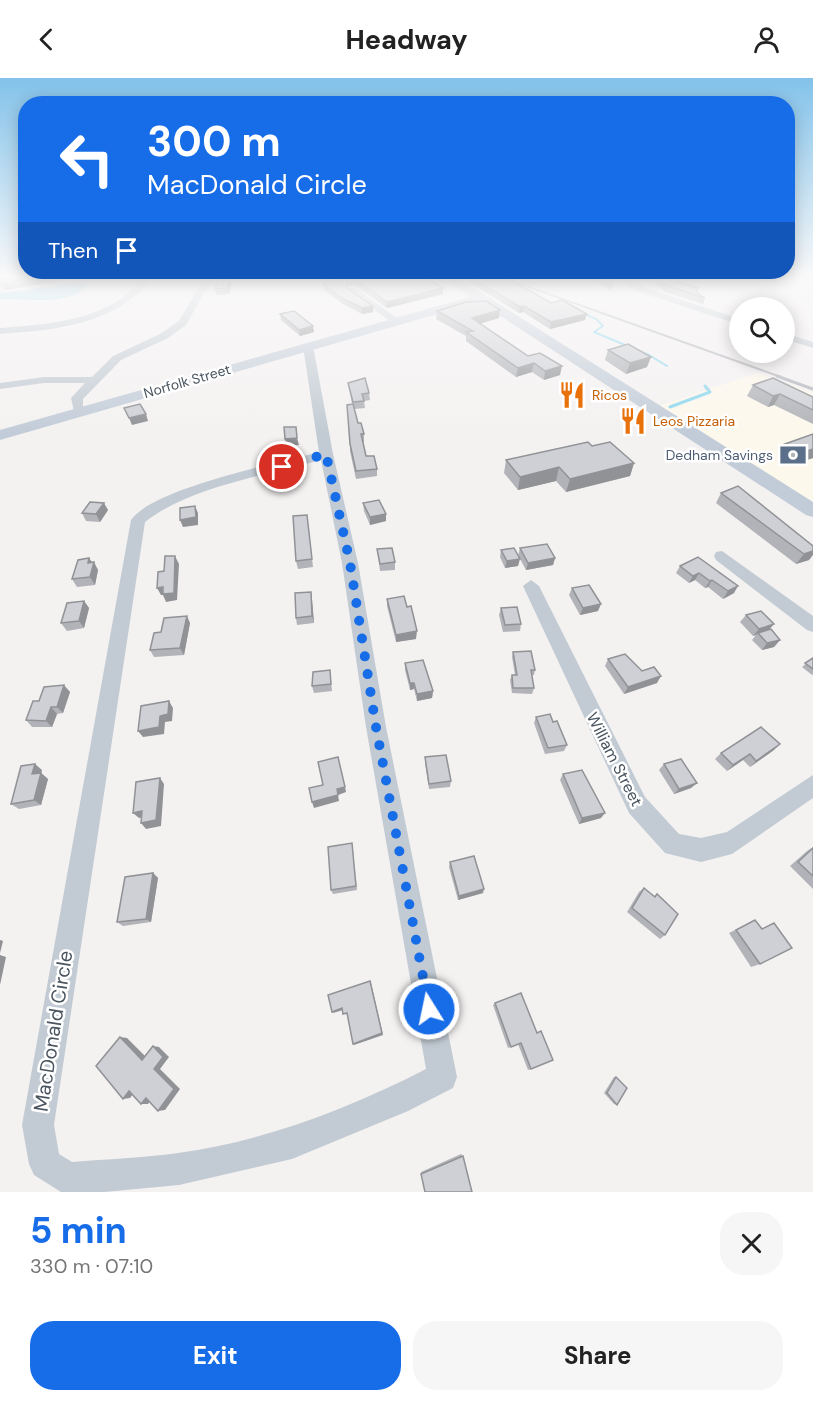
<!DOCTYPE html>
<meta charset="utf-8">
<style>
body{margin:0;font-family:"DM Sans",sans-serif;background:#f6f6f6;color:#222;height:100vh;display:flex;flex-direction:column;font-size:22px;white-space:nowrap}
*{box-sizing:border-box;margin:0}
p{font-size:20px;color:#767676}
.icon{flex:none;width:33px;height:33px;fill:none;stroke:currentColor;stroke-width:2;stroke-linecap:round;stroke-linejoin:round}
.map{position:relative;height:1114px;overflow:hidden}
.details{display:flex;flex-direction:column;background:#fff;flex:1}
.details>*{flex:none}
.top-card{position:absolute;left:18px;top:18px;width:777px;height:183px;border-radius:24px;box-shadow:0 3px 15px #0003;background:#176ce8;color:#fff;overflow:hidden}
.buttons{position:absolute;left:729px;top:219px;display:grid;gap:12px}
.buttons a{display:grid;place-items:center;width:66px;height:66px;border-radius:50%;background:#fff;box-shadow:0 3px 15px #0003;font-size:30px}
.pin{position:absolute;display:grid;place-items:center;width:51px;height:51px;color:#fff;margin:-26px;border:3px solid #fff;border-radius:50%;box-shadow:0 2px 6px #0007}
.me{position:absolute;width:66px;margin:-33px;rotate:350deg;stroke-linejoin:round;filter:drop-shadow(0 0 4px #0008)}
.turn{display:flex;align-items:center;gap:21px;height:126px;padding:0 30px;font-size:27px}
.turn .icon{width:78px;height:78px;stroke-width:2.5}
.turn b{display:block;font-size:42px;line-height:51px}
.then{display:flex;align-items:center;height:57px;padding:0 30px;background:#0003;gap:12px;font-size:22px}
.round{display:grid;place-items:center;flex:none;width:63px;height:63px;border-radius:24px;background:#f6f6f6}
.summary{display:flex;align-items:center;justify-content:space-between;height:102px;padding:0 30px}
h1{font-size:36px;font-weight:700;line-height:45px;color:#176ce8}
.primary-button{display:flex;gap:12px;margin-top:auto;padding:12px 30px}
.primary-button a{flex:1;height:69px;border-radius:24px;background:#176ce8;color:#fff;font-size:24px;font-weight:700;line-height:69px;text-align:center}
.primary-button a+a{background:#f6f6f6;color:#222}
header{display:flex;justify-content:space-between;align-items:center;height:78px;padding:0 30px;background:#fff;font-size:27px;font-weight:700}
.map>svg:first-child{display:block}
.commercial{fill:#fdf8ec}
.water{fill:#8dd7ee}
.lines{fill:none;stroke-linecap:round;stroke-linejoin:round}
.stream-far1{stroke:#8dd7ee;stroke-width:2}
.stream{stroke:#8dd7ee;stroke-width:3}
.minor{fill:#c2cbd3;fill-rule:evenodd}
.secondary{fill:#c2ccd8;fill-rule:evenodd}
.rail-far1{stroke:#b3b6bc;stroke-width:2}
.rail{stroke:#b3b6bc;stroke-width:3}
.wall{fill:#b1b3b8}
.shaded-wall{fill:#909296}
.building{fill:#ced0d6;stroke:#909296;stroke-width:1.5}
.route{stroke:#176ce8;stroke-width:10;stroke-dasharray:0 18}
.labels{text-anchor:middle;stroke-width:5;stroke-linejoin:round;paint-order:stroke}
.far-street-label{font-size:14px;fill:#49545f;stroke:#fff}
.far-food-label{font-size:14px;fill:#c56008;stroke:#fff;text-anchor:start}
.far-service-label{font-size:14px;fill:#4e5e75;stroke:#fff;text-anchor:end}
.street-label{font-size:16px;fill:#49545f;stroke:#fff}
.near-street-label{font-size:20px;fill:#49545f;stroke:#fff}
</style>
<header><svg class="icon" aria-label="back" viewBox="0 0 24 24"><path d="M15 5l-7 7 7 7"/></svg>Headway<svg class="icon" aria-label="person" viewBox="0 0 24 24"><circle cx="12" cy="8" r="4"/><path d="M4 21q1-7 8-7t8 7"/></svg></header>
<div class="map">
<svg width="813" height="1114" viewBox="0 0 813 1114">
<rect width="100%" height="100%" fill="#f4f1f1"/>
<polygon class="commercial" points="758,295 813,315 813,426 658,328"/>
<path class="water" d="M83,204H90C73,230 27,220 0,221V215Z"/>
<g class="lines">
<g class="stream-far1">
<polyline points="524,199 522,201 538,207"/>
<polyline points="582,235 596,241 603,248 594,254 649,277 667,288"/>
</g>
<polyline class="stream" points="670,329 710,314 705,308"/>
<g class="minor">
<path d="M143,199H152C118,247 54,252 0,256V250C50,246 111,243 143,199Z"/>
<polygon points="205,199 213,199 186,247 168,260 121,282 83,321 83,337 75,337 71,320 85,305 44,305 0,311 0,305 44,299 92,299 113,278 160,256 179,243"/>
<polygon points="621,199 630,199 635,205 649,211 740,241 740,247 643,215 629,209"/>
<polygon points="349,210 355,210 401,243 393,245 349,214"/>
<polygon points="784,255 813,264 813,270 784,261"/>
<path d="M308,265L313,268L333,376L358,485L386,649L457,999L453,1010L408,1033L292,1081L179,1107L104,1114H61L34,1097L29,1086L22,1047L131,442C153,410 279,385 319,374L303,268ZM321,382L342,485L366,649L426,991C348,1031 265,1063 178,1075C143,1080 107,1081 72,1084L59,1076L54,1047L145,444C189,409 266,397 321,382Z"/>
<polygon points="722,473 813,538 813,554 807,552 716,482 714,478 716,474"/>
<polygon points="531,502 539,508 645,719 679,756 701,760 727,754 813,697 813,720 732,776 701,784 665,775 629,735 523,508"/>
</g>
<polygon class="secondary" points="443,199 456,199 813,424 813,439 806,437 479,224 0,362 0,352 470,219"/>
<polyline class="rail-far1" points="501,199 781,299"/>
<polyline class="rail" points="777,298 813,311"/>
</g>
<g class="wall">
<polygon points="0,199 78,199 6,212 0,209"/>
<polygon points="430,199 430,202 443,210 443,216 387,230 356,208 347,208 347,210 373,234 362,236 343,226 324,212 323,206 337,203"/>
<polygon points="461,199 503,199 551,225 585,242 550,251 523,234 519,235"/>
<polygon points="590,199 610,199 612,207 611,213"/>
<polygon points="655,199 696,214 705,220 703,226 666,214 654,205"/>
<polygon points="232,203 229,216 216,217 215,211"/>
<polygon points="500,232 499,240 480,246 528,278 560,297 544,302 532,294 516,299 466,263 466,258 436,241 437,233"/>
<polygon points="280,236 314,254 300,258 281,242"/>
<polygon points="608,272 647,289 626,296 605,282"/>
<polygon points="348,305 369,315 370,322 364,323 365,330 354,331 358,345 364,356 364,364 363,364 366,378 377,391 377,398 356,401 350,373 350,366 352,326"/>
<polygon points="753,307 813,319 813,346 774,327 768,329 747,318"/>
<polygon points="813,356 813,380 794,386 778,377 785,366"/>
<polygon points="592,368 634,385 630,398 566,414 556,403 518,412 504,395 506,382"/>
<polygon points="738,408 809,482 796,486 716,425 721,415"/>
<polygon points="363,425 386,443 370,447 364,433"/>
<polygon points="108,432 100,444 86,443 82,435"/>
<polygon points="307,437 313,489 298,491 296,483"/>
<polygon points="520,470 555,480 553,487 526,492 519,479 518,488 505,490 500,479 501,472 518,478"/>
<polygon points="377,471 395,484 395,492 380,493"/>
<polygon points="698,479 734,515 723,521 708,509 705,510 695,502 689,505 676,495 680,488"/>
<polygon points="89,480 98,492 95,507 77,509 72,501"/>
<polygon points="572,510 598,533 580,537 569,517"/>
<polygon points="311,514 314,545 297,547 296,540"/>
<polygon points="387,521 407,529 416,561 396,564 387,528"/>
<polygon points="84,523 89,530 84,550 67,553 61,545"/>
<polygon points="501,530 521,546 520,553 503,554 499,537"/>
<polygon points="746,537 770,552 780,562 774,569 762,572 752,562 756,557 753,558 740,544"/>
<polygon points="190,545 184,577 154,579 150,572 161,554"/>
<polygon points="513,574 535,592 534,597 532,597 534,610 532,616 512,615 510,602 512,597 515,597 512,579"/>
<polygon points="813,580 813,596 812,597 802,589"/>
<polygon points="608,581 642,593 657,605 624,616 605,588"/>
<polygon points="405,585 433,613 432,620 417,623 414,611 410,612 405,592"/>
<polygon points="330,592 332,613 314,615 312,608"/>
<polygon points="70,614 63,635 57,636 52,649 32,649 26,642 39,623"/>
<polygon points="536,639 553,644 567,667 564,673 545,676 534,645"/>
<polygon points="774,672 750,689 743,682 727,693 715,681 721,675"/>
<polygon points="425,679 451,703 450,709 429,711 425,685"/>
<polygon points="664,686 697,705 691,710 674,716 659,692"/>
<polygon points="42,692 41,695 48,701 41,727 19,731 11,726"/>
<polygon points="563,696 601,740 579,746 560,702"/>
<polygon points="352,765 357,812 333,816 331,812"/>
<polygon points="813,769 813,811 790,788 807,773"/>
<polygon points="450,784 483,815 458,822 449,789"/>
<polygon points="153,795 158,800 151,844 123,848 117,844"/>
<polygon points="644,810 654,818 657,816 665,857 660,861 627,834 639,814"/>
<polygon points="755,842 762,851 774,845 760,886 751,889 729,855"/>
<polygon points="495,925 536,955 531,991 528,992 518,966 508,970 493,927"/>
<polygon points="614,999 616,999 617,1027 614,1026 604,1015"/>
<polygon points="461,1076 463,1078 425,1114 421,1094"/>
</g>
<g class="shaded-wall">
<polygon points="34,199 78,199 6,212 2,205"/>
<polygon points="230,199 232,199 232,203 229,216 227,210"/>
<polygon points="443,210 443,216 387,230 387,224"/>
<polygon points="373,228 373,234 362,236 362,230"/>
<polygon points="524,228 523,234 519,235 520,229"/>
<polygon points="500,232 499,240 471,248 472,240"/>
<polygon points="587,236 585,242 550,251 551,244"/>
<polygon points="313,248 314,254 300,258 299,252"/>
<polygon points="651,279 647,289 626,296 630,285"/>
<polygon points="534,285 532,294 516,299 518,290"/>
<polygon points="562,288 560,297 544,302 545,293"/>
<polygon points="780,316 774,327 768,329 773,318"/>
<polygon points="146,336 148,343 132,347 129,340"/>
<polygon points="297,360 299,367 287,368 285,361"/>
<polygon points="813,371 813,380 794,386 801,375"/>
<polygon points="634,385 630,398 566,414 570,401"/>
<polygon points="559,389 556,403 518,412 520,399"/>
<polygon points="104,425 108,432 100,444 96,436"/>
<polygon points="195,428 198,435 198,447 183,449 180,442"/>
<polygon points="386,436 386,443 370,447 370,439"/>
<polygon points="813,473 813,477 809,482 796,486 804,476"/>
<polygon points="175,478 179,486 177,522 166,524 163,517 161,517 157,510"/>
<polygon points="89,480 93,486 94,484 98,492 95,507 90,499 88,485"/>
<polygon points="555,480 553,487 526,492 528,485"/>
<polygon points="520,481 518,488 505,490 507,483"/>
<polygon points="699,495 695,502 689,505 693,498"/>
<polygon points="712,502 708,509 705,510 710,503"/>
<polygon points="738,508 734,515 723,521 728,513"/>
<polygon points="311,514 312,521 314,545 312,538"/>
<polygon points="84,523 89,530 84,550 79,543"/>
<polygon points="601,526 598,533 580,537 583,530"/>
<polygon points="187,538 190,545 184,577 180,570"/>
<polygon points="774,546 768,553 758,555 756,557 753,558 759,551"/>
<polygon points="417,553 416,561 396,564 396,557"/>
<polygon points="780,562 774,569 762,572 767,565"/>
<polygon points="661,598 657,605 624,616 628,609"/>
<polygon points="410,605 414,605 414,611 410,612"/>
<polygon points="64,607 70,614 63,635 57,629"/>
<polygon points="433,613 432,620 417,623 417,616"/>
<polygon points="169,623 173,630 172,643 165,644 164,656 143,659 138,653 160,638"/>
<polygon points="51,629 57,636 52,649 46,643"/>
<polygon points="780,666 774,672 750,689 756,683"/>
<polygon points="750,676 743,682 727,693 733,687"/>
<polygon points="35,686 42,692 41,695 48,701 41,727 34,722 32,696"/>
<polygon points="160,700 164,706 161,748 146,751 141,745"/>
<polygon points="697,705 691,710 674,716 679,711"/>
<polygon points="345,709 346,714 338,717 337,711"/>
<polygon points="338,717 339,723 314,730 312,724"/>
<polygon points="142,733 147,738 139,740 133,735"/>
<polygon points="605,735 601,740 579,746 582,740"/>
<polygon points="153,795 158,800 151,844 146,841"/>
<polygon points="484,811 483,815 458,822 459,818"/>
<polygon points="0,862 3,863 0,875"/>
<polygon points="0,877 6,879 0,907"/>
<polygon points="371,905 383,957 354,967 353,966"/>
<polygon points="342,930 343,932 333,935 332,934"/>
<polygon points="120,959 127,960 149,982 142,982"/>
<polygon points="153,968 159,969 169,979 160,991 180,1011 165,1032 158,1033 154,991"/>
<polygon points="136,1012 130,1020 123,1021 129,1013"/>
<polygon points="146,1020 152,1020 148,1026 141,1026"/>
</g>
<g class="building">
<polygon points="0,199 34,199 2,205 0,204"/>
<polygon points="218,199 230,199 227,210 215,211"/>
<polygon points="324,199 336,199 337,203 353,199 425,199 443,210 387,224 356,202 347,202 347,210 373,228 362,230 342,220 323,206"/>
<polygon points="471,199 503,199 516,205 551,225 562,222 587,236 551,244 524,228 520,229"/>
<polygon points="600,199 610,199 612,207"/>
<polygon points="656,199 664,199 698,210 696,214 705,220 668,208"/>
<polygon points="486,223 500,232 472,240 528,278 540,275 562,288 545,293 534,285 518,290 466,254 473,253 437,233 466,224"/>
<polygon points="294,233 313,248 299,252 280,236"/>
<polygon points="628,266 651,279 630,285 608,272"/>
<polygon points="365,300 369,315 362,316 364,323 353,324 348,305"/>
<polygon points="773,300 813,319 813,332 780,316 773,318 753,307"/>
<polygon points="140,326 146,336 129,340 124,330"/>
<polygon points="353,326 358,345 361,345 364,356 361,356 366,378 374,378 377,391 356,393 350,366 347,327"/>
<polygon points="284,349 296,349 297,360 285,361"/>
<polygon points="813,356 813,371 801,375 785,366"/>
<polygon points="588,364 592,368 610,364 634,385 570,401 559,389 520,399 506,382"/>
<polygon points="738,408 813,468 813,473 804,476 721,415"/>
<polygon points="379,422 386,436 370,439 363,425"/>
<polygon points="90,424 104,425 96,436 82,435"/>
<polygon points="195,428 196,439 180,442 180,430"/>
<polygon points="307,437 312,481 296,483 293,438"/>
<polygon points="547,466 555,480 528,485 520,470"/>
<polygon points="392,470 395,484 380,486 377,471"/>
<polygon points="514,470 520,481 507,483 501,472"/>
<polygon points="165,478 175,478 174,515 163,516 163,509 157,510 158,494 164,493"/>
<polygon points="698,479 738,508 728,513 712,502 710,503 699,495 693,498 680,488"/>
<polygon points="89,480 88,485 94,484 90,499 72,501 78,482"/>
<polygon points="589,507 601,526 583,530 572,510"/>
<polygon points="311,514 312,538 296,540 295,515"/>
<polygon points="404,518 407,529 411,528 417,553 396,557 387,521"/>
<polygon points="84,523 79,543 61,545 67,525"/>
<polygon points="517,529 521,546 505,547 501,530"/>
<polygon points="761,533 774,546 759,551 746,537"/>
<polygon points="187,538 180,570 150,572 154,555 161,554 164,540"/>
<polygon points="771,551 780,562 767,565 758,555"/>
<polygon points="531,573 535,592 531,592 534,610 513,610 512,597 517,597 513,574"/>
<polygon points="625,576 642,593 654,589 661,598 628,609 608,581"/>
<polygon points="813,580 813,591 805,585"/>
<polygon points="423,582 433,613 417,616 414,605 410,605 405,585"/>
<polygon points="330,592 331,606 312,608 313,594"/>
<polygon points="64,607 57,629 51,629 46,643 26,642 33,623 39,623 44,609"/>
<polygon points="169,623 168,636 160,638 159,649 138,653 141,628"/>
<polygon points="550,636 553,644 557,643 567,667 548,670 536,639"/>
<polygon points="761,649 780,666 756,683 750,676 733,687 721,675"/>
<polygon points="446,677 451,703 429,706 425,679"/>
<polygon points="338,679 345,709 337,711 338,717 312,724 309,710 323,707 318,684"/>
<polygon points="681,681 697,705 679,711 664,686"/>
<polygon points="35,686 32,696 41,695 34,722 11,726 21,688"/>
<polygon points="582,692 605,735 582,740 563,696"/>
<polygon points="160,700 156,742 141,745 142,733 133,735 136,704"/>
<polygon points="352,765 356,808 331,812 328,769"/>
<polygon points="813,770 813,798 798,784"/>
<polygon points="474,778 484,811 459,818 450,784"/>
<polygon points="153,795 146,841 117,844 125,799"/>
<polygon points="644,810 655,819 657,816 678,836 665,857 632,830"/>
<polygon points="755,842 762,851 774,845 792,870 760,886 736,852"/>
<polygon points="370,903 382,955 353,966 347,935 343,936 342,930 332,934 328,917"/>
<polygon points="521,915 537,955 541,953 553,982 531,991 521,965 511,969 495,925"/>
<polygon points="120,959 142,982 153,968 163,979 154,991 174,1011 158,1033 146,1020 141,1026 129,1013 123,1021 96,988"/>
<polygon points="616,999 627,1010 617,1027 607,1015"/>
<polygon points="463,1078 472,1114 425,1114 421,1096"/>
</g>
<linearGradient id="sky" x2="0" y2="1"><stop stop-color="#83c2ea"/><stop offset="0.56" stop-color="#faf9f9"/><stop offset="1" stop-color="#faf9f9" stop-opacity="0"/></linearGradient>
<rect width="813" height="355" fill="url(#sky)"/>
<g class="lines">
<polyline class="route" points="282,389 326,376 350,485 376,649 429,931"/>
</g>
<defs>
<symbol id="restaurant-bare" viewBox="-9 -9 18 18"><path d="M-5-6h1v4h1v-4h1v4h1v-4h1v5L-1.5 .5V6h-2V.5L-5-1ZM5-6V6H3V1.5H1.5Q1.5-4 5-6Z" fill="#e8710a" stroke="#fff" stroke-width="2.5" paint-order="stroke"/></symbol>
<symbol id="bank-bare" viewBox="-9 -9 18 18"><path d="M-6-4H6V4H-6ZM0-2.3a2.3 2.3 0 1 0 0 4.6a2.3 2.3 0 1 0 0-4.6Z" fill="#5c6f8a" stroke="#fff" stroke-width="2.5" paint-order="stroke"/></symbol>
</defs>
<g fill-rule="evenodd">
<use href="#restaurant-bare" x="553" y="298" width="38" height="38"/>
<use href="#restaurant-bare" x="614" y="324" width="38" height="38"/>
<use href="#bank-bare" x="774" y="358" width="38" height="38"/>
</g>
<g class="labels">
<g class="far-street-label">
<text transform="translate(187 303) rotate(-16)" y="5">Norfolk Street</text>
</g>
<g class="far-food-label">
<text x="592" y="322">Ricos</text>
<text x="653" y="348">Leos Pizzaria</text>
</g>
<g class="far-service-label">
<text x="773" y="382">Dedham Savings</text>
</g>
<g class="street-label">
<text transform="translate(615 681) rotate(63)" y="6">William Street</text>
</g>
<g class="near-street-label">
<text transform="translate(53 953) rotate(-81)" y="7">MacDonald Circle</text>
</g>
</g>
</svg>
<div class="buttons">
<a><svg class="icon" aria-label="search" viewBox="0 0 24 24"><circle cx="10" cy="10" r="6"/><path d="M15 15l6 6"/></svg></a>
</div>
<div class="pin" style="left:282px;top:389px;background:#d93025"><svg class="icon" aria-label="arrive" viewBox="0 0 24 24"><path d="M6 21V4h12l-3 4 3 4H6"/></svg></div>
<svg class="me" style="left:429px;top:931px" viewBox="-20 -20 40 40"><circle r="17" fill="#176ce8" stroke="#fff" stroke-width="3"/><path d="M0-11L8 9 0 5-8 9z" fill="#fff"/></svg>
<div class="top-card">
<div class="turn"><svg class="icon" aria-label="left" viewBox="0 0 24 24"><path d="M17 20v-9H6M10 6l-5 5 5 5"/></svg><div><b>300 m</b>MacDonald Circle</div></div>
<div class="then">Then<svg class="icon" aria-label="arrive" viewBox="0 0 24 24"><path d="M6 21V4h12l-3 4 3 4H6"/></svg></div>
</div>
</div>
<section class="details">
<div class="summary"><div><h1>5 min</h1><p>330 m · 07:10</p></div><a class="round"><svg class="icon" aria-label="close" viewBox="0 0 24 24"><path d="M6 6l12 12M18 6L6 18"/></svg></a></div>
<div class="primary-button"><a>Exit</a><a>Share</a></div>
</section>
